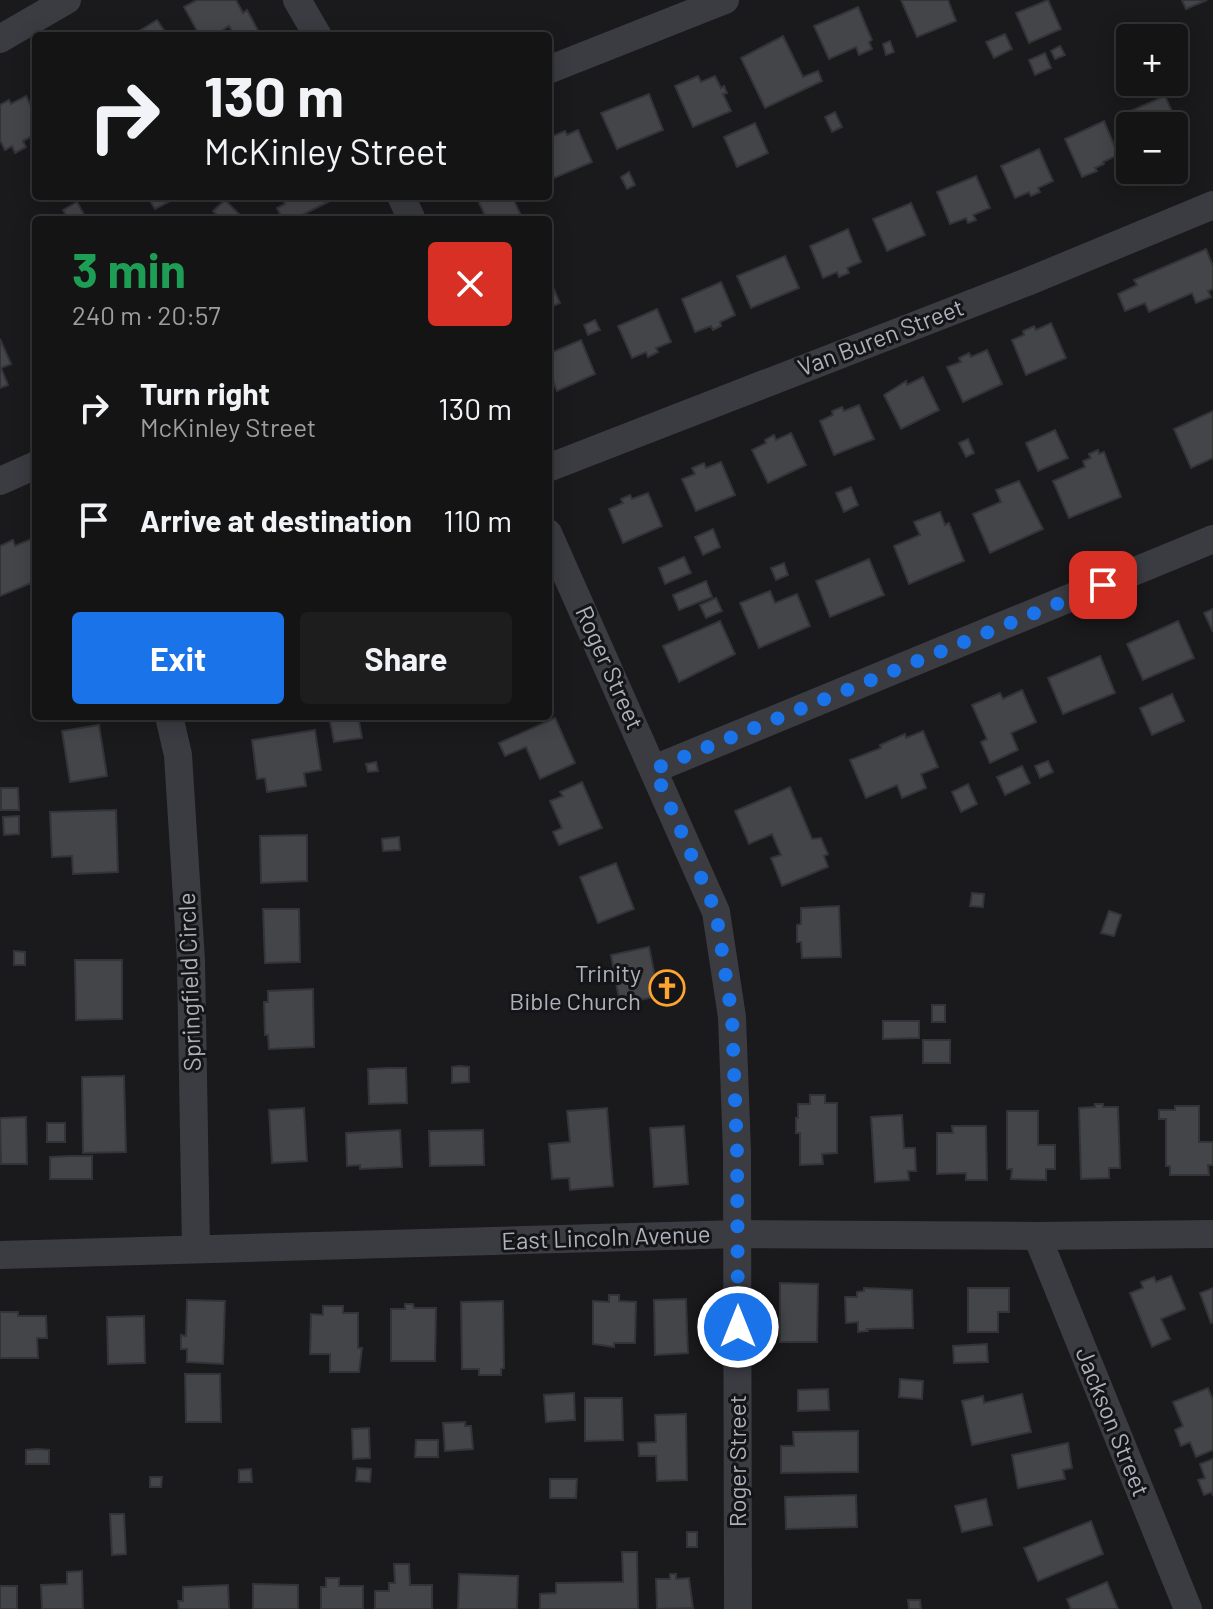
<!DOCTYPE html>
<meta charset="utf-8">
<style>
body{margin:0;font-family:Barlow,sans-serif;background:#1d1d1e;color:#f1f3f6;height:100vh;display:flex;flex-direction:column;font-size:30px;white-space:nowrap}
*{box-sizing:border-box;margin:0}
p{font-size:26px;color:#9d9ea0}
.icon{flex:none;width:44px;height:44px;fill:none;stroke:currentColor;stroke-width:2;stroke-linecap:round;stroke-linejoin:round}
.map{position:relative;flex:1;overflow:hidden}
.side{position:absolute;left:32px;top:216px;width:520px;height:504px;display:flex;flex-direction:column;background:#141415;border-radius:8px;box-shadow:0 4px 20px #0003,0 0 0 2px #333334}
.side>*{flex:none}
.banner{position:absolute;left:32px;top:32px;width:520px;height:168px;border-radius:8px;box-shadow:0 4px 20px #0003,0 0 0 2px #333334;background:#141415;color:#f1f3f6;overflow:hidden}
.tools{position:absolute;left:1116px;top:24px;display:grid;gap:16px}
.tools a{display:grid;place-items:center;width:72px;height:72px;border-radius:8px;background:#141415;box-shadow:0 4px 20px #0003,0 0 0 2px #333334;font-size:40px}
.pin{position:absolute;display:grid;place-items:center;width:68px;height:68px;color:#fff;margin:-34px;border-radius:16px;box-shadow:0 4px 12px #0006}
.me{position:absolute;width:88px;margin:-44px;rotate:0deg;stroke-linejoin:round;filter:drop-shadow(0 0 6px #0008)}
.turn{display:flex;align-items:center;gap:28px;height:168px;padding:0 40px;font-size:36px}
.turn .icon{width:104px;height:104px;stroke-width:2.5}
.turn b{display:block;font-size:56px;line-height:68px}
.round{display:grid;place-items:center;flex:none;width:84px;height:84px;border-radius:8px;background:#1d1d1e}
.head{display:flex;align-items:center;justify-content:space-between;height:136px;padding:0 40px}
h1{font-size:48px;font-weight:700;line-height:60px;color:#1e9e55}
.primary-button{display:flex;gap:16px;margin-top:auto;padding:16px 40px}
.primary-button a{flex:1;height:92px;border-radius:8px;background:#1a73e8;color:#fff;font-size:32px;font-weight:700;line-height:92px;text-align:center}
.primary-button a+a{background:#1d1d1e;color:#f1f3f6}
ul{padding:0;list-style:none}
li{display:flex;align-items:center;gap:24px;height:112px;padding:0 40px}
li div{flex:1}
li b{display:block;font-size:30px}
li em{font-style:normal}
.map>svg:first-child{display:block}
.building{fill:#444549;stroke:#333439;stroke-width:2}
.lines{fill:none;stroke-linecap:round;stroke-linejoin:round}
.minor{stroke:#3a3c42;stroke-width:28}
.route{stroke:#1a73e8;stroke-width:14;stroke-dasharray:0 25.2}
.labels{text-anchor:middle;stroke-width:6;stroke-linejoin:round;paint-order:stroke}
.street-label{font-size:24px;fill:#abb2bd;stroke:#151517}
.poi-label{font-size:24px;fill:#abb2bd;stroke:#151517;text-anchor:end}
</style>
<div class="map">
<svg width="1213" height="1609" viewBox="0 0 1213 1609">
<rect width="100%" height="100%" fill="#1a1a1c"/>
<g class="building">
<polygon points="197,0 236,0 243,13 247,10 261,36 235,36 229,26 218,33 220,36 200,36 184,7"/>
<polygon points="901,0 948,0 956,21 917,37"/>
<polygon points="1048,0 1061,29 1029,43 1016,13"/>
<polygon points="1182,0 1207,0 1186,9"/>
<polygon points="858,7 872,40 869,42 872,49 859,55 856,47 829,59 814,26"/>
<polygon points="157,20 168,36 131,36"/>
<polygon points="1005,34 1012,49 994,58 986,42"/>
<polygon points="783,36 803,77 818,71 822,81 765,108 741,58"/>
<polygon points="890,41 894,52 886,55 883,44"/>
<polygon points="1060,46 1065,55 1055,59 1051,51"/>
<polygon points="1045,53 1051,68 1035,75 1029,60"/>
<polygon points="698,76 701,82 715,76 721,88 724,86 727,93 723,94 731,111 693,127 675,86"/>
<polygon points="649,94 663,130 617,149 601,113"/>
<polygon points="26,96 36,116 36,134 23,141 26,147 15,153 12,146 5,150 0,140 0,105 9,100 11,104"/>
<polygon points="1165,96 1180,130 1174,132 1174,126 1132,126 1126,113"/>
<polygon points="835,112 842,127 832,132 825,117"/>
<polygon points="1104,121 1118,155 1103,162 1104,164 1095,168 1097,171 1082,177 1065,139"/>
<polygon points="755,123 768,153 737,167 724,137"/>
<polygon points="578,130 592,162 554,178 548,164 548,138 565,131 567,135"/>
<polygon points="1039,149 1053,181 1038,188 1040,192 1031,196 1029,192 1015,198 1001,166"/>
<polygon points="629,172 635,185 627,189 621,177"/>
<polygon points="976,176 990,208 973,215 976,220 968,223 966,218 950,224 937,192"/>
<polygon points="147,196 177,196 178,197 155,209"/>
<polygon points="281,196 325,196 328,202 292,220 291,217 283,220 277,208 285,204"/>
<polygon points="476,196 512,196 523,220 487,220"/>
<polygon points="225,200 240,215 235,220 222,220 213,211"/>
<polygon points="77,202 87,220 69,220 63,210"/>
<polygon points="911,203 925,235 887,251 873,219"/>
<polygon points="848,229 861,262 847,268 849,273 839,277 837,272 823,278 810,246"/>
<polygon points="1206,249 1213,266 1213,289 1208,291 1211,297 1196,303 1192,293 1149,312 1145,303 1125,311 1118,294 1137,285 1134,280"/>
<polygon points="785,256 799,288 751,308 737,276"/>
<polygon points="548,276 560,303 548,308"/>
<polygon points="721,282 735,315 720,322 721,326 713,330 711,326 695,332 682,299"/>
<polygon points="657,309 671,342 656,348 658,352 648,357 646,352 632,358 618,326"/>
<polygon points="595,320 600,330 588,335 584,325"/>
<polygon points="1051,323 1066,358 1026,375 1012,340 1024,335 1023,331 1034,326 1036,330"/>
<polygon points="0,339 11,364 1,368 8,385 0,388"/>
<polygon points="581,340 595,374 557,391 551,376 548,377 548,354"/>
<polygon points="987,350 1002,384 963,402 947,367 961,362 959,358 969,353 971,357"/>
<polygon points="923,377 939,410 901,429 884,395 906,381 907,385"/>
<polygon points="859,405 874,439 834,455 820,421 833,415 832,411 842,407 844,411"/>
<polygon points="1213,411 1213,458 1191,468 1174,429"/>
<polygon points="1055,430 1068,458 1038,471 1026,443"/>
<polygon points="791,433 806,465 768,483 752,450 766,443 765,440 774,435 776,440"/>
<polygon points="968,439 974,453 966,457 959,443"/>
<polygon points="1098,450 1099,454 1104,452 1121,497 1069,518 1053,481 1085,467 1083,461 1091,458 1089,454"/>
<polygon points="721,462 735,495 696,511 682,479 695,474 692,468 704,463 706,468"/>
<polygon points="1019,481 1043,529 990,553 973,514 1001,502 996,490"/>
<polygon points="851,487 858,505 844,512 836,493"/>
<polygon points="648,493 662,526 623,543 609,509 623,503 621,499 630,495 632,499"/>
<polygon points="940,512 945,525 949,523 964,561 909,584 894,546 920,535 914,522"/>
<polygon points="713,529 720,547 703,555 695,537"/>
<polygon points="36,537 36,581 0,596 0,546 13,540 15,546"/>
<polygon points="684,557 691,573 665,584 659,568"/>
<polygon points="869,559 884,595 830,617 816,581"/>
<polygon points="784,563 788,575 776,580 771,568"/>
<polygon points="706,581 712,597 679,610 673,595"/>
<polygon points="770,591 775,603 797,594 810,626 759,648 740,603"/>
<polygon points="716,598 722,611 706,618 700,605"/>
<polygon points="1213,609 1213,632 1204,613"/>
<polygon points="720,621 735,654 679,682 663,646"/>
<polygon points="1178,621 1194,658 1143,680 1127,644"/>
<polygon points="1100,656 1115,693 1063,714 1048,678"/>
<polygon points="1022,690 1036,722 1011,733 1018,750 990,763 981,742 987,739 972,705 1000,693 1003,699"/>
<polygon points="1172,694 1184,721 1152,735 1140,708"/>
<polygon points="358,716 362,738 334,742 330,721"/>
<polygon points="555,718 575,763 540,779 526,747 505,756 499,743"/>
<polygon points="99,725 107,776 70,782 62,731"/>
<polygon points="315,730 321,770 304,773 306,786 267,792 265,778 257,779 252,740"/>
<polygon points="923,731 938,767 921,774 926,788 902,798 897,785 866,798 850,760 881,748 880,745 905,734 906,738"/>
<polygon points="1048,761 1053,772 1040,778 1035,766"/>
<polygon points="376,762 378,771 368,772 366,764"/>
<polygon points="1022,766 1030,783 1005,795 997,777"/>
<polygon points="582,782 602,828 559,845 553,832 562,828 550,801 563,796 560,792"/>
<polygon points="968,784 977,804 961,812 952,792"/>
<polygon points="790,787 812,839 821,838 828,854 824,856 828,867 782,886 771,858 781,855 772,834 749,844 735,811"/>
<polygon points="1,788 18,788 19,810 1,810"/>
<polygon points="116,810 118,872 73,874 72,856 52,857 50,812"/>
<polygon points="19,816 19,834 4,835 3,817"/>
<polygon points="307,835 307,881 261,883 260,836"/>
<polygon points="399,837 400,850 383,851 382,839"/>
<polygon points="616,863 634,909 598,923 580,877"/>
<polygon points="972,893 984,894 983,907 970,906"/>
<polygon points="839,906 841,957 802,958 801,942 797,942 797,925 801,924 801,908"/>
<polygon points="263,909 299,909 300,962 265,963"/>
<polygon points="1109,911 1121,915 1114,936 1101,933"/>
<polygon points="649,947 659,996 620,1004 611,955"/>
<polygon points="14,951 25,952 25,965 14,965"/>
<polygon points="75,960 122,960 122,1019 76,1020"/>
<polygon points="313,989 314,1047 269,1049 268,1035 265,1035 264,1002 268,1002 268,991"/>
<rect x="932" y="1005" width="13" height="17"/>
<polygon points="883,1021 919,1021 919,1038 883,1039"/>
<rect x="923" y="1040" width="27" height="23"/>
<polygon points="460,1066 469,1067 469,1082 452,1083 452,1067"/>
<polygon points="387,1068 406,1068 407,1103 369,1104 368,1069"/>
<polygon points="124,1076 126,1152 83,1153 82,1077"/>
<polygon points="810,1095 825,1095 825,1103 837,1103 837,1153 822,1154 823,1164 800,1165 800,1133 796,1133 796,1118 798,1118 798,1104 810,1104"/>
<polygon points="1095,1104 1103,1104 1103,1107 1118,1107 1120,1168 1109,1168 1109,1178 1081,1179 1079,1108 1095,1107"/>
<polygon points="1175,1106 1199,1106 1199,1142 1213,1142 1213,1165 1208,1165 1209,1175 1170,1175 1170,1166 1166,1166 1166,1119 1159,1119 1159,1110 1175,1110"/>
<polygon points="304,1108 307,1161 272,1163 269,1110"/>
<polygon points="607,1108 613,1186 570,1190 569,1178 552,1179 549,1144 570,1142 567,1111"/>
<polygon points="1007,1111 1038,1111 1038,1145 1055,1145 1055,1169 1046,1169 1046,1180 1011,1179 1012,1169 1007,1169"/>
<polygon points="902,1115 904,1148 915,1148 916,1171 908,1171 909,1180 875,1182 871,1117"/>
<polygon points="26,1117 27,1164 1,1164 0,1118"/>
<rect x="47" y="1123" width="18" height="19"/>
<polygon points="684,1126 688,1184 654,1187 650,1128"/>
<polygon points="952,1126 986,1126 987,1180 966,1180 966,1173 937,1174 937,1133 953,1133"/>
<polygon points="400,1130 402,1167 360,1169 360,1165 347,1166 346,1133"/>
<polygon points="483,1130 484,1165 430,1166 429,1131"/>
<polygon points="71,1156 92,1156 92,1179 50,1179 50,1157"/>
<polygon points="1171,1276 1185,1309 1161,1319 1170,1339 1152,1347 1130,1293 1143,1288 1141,1282 1154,1277 1156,1282"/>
<polygon points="780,1283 818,1284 817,1342 780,1342"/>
<polygon points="864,1288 912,1290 913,1328 867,1329 868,1331 858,1332 858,1322 846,1323 845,1297 857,1297 857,1292 864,1291"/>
<polygon points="968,1288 1009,1288 1009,1312 998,1312 998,1332 968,1332"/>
<polygon points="1213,1288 1213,1322 1211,1323 1200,1293"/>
<polygon points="609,1295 619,1295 619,1301 636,1302 635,1343 614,1343 614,1347 593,1344 593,1301 609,1302"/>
<polygon points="686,1299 688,1353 655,1355 654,1300"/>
<polygon points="187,1300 225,1301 223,1364 187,1362 187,1349 181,1349 181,1335 186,1336"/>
<polygon points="503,1301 504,1368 501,1369 501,1375 479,1375 479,1369 462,1369 461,1302"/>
<polygon points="405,1304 413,1304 414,1308 436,1308 435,1361 391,1361 391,1309 405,1309"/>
<polygon points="323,1306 343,1306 343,1313 358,1313 358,1348 362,1348 359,1372 330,1372 330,1354 310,1354 311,1314 323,1315"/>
<polygon points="0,1312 18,1312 18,1316 46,1316 47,1338 37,1338 38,1358 0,1358"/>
<polygon points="144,1316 145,1363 108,1364 107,1317"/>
<polygon points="987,1344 988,1362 954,1363 953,1346"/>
<polygon points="185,1374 220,1374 221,1422 186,1422"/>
<polygon points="900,1379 923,1381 922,1399 899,1397"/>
<polygon points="1208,1388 1213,1400 1213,1450 1196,1457 1190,1442 1181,1446 1175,1430 1183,1426 1173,1402"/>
<polygon points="828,1389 829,1410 798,1411 798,1390"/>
<polygon points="574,1393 575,1420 546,1422 544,1395"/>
<polygon points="1022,1394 1031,1432 972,1445 962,1401 983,1396 984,1403"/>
<polygon points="585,1398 622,1398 623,1440 585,1441"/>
<polygon points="686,1414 687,1480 657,1481 656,1456 639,1456 638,1443 656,1442 655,1415"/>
<polygon points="465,1422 465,1426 471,1426 473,1449 445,1451 443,1423"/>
<polygon points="369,1428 370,1458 353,1459 352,1429"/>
<polygon points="858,1431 858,1472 781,1473 781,1446 794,1446 793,1432"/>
<polygon points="416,1440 438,1440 438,1457 415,1457"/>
<polygon points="1068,1443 1072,1468 1063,1470 1065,1479 1018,1488 1012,1455"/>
<polygon points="37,1449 49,1450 49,1464 26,1464 26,1450"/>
<polygon points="1213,1459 1213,1496 1212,1492 1204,1495 1198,1480 1205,1478 1200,1464"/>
<polygon points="357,1468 371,1469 370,1482 356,1481"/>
<polygon points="251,1469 252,1482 239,1482 239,1470"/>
<polygon points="150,1477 162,1477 161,1487 150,1487"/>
<polygon points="550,1479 577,1479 576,1498 550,1498"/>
<polygon points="856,1495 857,1527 786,1529 785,1497"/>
<polygon points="986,1499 992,1525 962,1532 955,1506"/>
<polygon points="110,1514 124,1514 126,1554 112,1555"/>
<polygon points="1091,1521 1103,1554 1038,1581 1024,1548"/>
<rect x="687" y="1532" width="10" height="15"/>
<polygon points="622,1552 637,1552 638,1609 540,1609 540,1594 556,1593 556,1583 623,1582"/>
<polygon points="394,1564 409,1564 410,1585 432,1585 432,1609 375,1609 375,1591 389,1591 389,1583 395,1583"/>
<polygon points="82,1571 83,1609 42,1609 41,1585 67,1584 67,1572"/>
<polygon points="459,1574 518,1576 517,1609 458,1609"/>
<polygon points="670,1574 676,1574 676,1579 689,1578 693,1608 657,1609 656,1579 670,1579"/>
<polygon points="326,1578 339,1578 339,1586 363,1586 363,1609 321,1609 321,1587 326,1587"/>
<polygon points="1107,1582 1118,1609 1071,1609 1067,1599"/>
<polygon points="253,1584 298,1585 298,1609 253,1609"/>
<polygon points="228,1585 229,1609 179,1609 178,1601 183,1601 183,1587"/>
<rect x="0" y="1586" width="17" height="23"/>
<polygon points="908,1600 920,1600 921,1609 909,1609"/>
</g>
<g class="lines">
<g class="minor">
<polyline points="297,0 318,36"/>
<polyline points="0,39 67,0"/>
<polyline points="548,70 725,0"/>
<polyline points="401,196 412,220"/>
<polyline points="548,468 1027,282 1213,205"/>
<polyline points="0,481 36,465"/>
<polyline points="548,533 716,912 732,1017 737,1152 738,1609"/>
<polyline points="169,716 178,755 191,961 196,1249"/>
<polyline points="654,769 1213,539"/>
<polyline points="1037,1236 1188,1609"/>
<polyline points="0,1255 738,1234 1037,1236 1213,1234"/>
</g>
</g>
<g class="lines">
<polyline class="route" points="738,1327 737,1152 732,1017 716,912 654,769 1103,585"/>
</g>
<defs>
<symbol id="church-ring" viewBox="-11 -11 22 22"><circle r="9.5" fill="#151517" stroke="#ffa42f" stroke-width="1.5"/><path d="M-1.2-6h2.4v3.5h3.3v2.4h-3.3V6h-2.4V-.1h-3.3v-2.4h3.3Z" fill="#ffa42f"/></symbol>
</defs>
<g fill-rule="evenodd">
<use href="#church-ring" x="647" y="968" width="40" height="40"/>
</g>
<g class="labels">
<g class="street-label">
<text transform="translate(881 338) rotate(-21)" y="8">Van Buren Street</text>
<text transform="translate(609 668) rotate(66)" y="8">Roger Street</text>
<text transform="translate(190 982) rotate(-92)" y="8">Springfield Circle</text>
<text transform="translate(606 1238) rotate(-2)" y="8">East Lincoln Avenue</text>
<text transform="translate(1112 1422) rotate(68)" y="8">Jackson Street</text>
<text transform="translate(738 1461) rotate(-90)" y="8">Roger Street</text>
</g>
<g class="poi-label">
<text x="641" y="982">Trinity<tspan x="641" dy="28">Bible Church</tspan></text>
</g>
</g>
</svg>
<div class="tools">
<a>+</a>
<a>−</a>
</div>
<div class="pin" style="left:1103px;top:585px;background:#d93025"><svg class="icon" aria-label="arrive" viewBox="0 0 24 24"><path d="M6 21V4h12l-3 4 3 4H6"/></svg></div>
<svg class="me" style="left:738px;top:1327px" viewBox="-20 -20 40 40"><circle r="17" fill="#1a73e8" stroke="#fff" stroke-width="3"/><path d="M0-11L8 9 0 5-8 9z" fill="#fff"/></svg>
<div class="banner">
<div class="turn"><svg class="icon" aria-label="right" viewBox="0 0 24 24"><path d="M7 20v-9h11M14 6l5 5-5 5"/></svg><div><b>130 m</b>McKinley Street</div></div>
</div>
<section class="side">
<div class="head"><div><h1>3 min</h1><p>240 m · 20:57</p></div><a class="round" style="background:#d93025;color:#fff"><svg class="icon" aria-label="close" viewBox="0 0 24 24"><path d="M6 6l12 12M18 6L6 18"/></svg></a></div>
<ul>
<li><svg class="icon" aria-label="right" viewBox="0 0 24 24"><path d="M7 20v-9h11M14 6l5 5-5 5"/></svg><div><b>Turn right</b><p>McKinley Street</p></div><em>130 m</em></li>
<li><svg class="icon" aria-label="arrive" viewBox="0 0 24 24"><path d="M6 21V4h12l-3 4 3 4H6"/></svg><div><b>Arrive at destination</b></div><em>110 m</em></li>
</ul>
<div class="primary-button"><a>Exit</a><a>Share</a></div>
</section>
</div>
